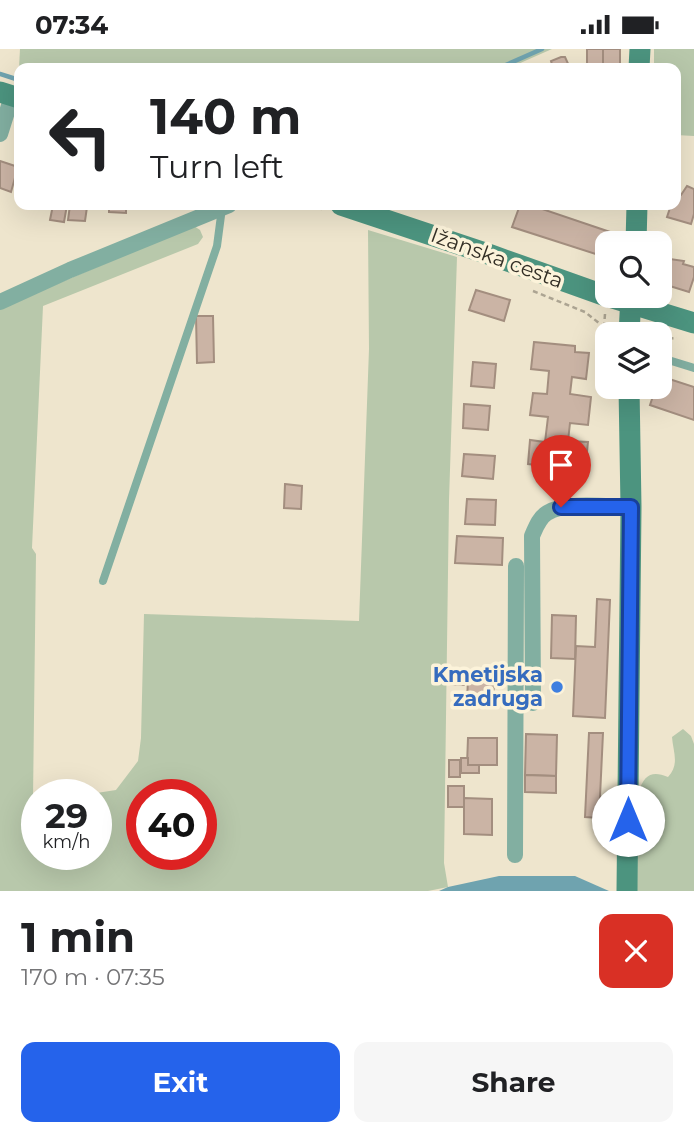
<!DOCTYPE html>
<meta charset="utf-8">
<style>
body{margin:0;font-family:Montserrat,sans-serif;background:#f6f6f6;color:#202124;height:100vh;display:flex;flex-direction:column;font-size:26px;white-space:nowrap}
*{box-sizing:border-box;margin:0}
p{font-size:23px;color:#757577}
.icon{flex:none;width:38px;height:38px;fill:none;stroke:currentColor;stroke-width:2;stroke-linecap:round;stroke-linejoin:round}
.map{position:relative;height:842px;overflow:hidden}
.side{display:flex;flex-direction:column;background:#fff;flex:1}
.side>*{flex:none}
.hud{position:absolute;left:14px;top:14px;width:667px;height:147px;border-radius:14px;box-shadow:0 7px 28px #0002;background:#fff;color:#202124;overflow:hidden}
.tools{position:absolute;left:595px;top:182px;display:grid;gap:14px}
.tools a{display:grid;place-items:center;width:77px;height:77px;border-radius:14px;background:#fff;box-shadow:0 7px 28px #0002;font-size:35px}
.speed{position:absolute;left:21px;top:730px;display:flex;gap:14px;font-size:35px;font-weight:700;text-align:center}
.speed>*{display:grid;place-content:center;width:91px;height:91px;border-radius:50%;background:#fff;box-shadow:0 7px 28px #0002;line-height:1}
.speed small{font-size:18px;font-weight:400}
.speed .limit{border:10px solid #d22;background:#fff;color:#111}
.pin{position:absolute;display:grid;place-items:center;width:60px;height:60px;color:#fff;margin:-72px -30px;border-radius:50% 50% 50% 0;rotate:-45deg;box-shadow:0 0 7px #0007}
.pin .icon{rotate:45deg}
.me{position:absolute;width:77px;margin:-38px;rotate:0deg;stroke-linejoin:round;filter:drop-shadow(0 0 5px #0008)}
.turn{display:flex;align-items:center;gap:24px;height:147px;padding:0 21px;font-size:32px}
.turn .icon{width:91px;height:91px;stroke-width:2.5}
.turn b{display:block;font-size:49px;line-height:60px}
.round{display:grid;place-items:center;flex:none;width:74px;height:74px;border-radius:14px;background:#f6f6f6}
.overview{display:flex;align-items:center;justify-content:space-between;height:119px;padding:0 21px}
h1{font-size:42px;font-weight:700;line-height:52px}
.action{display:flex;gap:14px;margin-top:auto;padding:14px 21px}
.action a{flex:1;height:80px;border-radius:14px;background:#2563eb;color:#fff;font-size:28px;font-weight:700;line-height:80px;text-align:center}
.action a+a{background:#f6f6f6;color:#202124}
.status{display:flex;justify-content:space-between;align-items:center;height:49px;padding:0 35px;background:#fff;direction:ltr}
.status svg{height:19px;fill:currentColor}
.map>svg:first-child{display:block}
.green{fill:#b8c8ab;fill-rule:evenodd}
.water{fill:#6fa3af}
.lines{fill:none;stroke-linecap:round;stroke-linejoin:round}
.stream{stroke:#6fa3af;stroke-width:4.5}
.building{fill:#cbb4a5;stroke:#a38e7f;stroke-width:2}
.path{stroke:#aca492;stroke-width:2.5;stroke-dasharray:5 3.5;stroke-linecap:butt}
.lane{stroke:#82afa1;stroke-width:8}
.street{stroke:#82afa1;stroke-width:16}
.secondary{stroke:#4c947f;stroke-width:21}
.route-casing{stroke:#184099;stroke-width:18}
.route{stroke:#2563eb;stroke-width:12}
.shop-dot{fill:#3f7fe0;stroke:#fcf3da;stroke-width:2.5}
.labels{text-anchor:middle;stroke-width:7;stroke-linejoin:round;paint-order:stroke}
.street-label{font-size:21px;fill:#322e25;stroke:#fcf3da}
.shop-label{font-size:21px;font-weight:bold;fill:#366cbe;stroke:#fcf3da;text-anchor:end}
</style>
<div class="status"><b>07:34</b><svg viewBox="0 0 49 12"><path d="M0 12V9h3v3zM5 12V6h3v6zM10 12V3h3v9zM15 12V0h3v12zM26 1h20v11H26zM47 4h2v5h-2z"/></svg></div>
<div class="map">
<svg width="694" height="842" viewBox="0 0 694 842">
<rect width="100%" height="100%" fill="#eee5cd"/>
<g class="green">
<polygon points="20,0 552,0 509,19 19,19"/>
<polygon points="654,0 694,0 694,87 676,86 676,19 654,19"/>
<path d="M194,177L200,181L203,188L198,195L43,257L32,499L36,505L33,750H37V805H96V746L90,745L116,741L138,712L141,689L144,565L359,572L369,300L368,181L457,208L449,451L444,814L448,838L428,842H0V259ZM142,746H201V805H142Z"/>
<path d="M683,680L691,687L694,695V842H637L639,742C644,726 652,721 668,728C680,715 673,703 672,688Z"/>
</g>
<polygon class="water" points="499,827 575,827 609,842 439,842 448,838"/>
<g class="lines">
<g class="stream">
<polyline points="499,19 542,0"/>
<polyline points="0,25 19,31"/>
</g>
</g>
<g class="building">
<rect x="587" y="0" width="16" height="19"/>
<rect x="603" y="0" width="17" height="19"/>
<polygon points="561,8 565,8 570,19 553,19 551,12"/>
<polygon points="0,112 18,118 11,143 0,139"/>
<polygon points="687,137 694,140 694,165 691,175 667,168 671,156 676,156 676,149 681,146"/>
<polygon points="53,156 67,156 64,173 50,171"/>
<polygon points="70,156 87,158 85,172 68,171"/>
<polygon points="109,156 126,156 126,164 109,163"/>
<polygon points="520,156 544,156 542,160 613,184 610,194 607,194 605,208 512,178"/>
<polygon points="663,209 684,212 683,215 694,218 694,228 689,243 660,234 660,220"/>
<polygon points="476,241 510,251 504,272 469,261"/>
<polygon points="196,267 213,267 214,313 197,314"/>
<polygon points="534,293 575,297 575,303 589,304 586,330 572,328 570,345 591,348 588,376 570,374 568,392 588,393 585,421 528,415 530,391 545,393 548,368 530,366 533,344 547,345 549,322 531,320"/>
<polygon points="473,313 496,315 494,339 471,337"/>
<polygon points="660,327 694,338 694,371 650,356 656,338 660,338"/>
<polygon points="464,355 490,357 488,381 463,379"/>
<polygon points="464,405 495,407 493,430 462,427"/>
<polygon points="285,435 302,437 301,460 284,459"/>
<polygon points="467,450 496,451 495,476 465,475"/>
<polygon points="457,487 503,489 502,516 455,514"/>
<polygon points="597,550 610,551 605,669 573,667 576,597 595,598"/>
<polygon points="552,566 576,567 575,610 551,609"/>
<polygon points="450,620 464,620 464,636 450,635"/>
<polygon points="468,627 494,628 493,658 467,657"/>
<polygon points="589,684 603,684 599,769 585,768"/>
<polygon points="526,685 557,686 556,727 525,726"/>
<polygon points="468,689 497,689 497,716 467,716"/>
<polygon points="461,709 468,709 468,716 479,716 479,724 461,724"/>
<rect x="449" y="711" width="11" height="17"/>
<polygon points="525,726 556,727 556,744 525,743"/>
<rect x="448" y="737" width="16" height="21"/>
<polygon points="464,749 492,750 492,786 464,785"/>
</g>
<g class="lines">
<g class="path">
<polyline points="309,156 325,161"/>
<polyline points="533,242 585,263 604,278"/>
<polyline points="605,265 604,278 608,285"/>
<polyline points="660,290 677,289"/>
</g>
<g class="lane">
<polyline points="665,310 694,319"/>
<polyline points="103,532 217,197 222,159"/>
</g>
<g class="street">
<polyline points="0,85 12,47"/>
<polyline points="0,253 70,221 229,156"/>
<path d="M533,654L532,487C536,478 539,469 547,464C565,452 609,458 631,458"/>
<polyline points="515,806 516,517"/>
</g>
<g class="secondary">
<polyline points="639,19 640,0"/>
<polyline points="0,43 19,49"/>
<polyline points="341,156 491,206 606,247 694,274"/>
<polyline points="636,194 637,156"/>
<polyline points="629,285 631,247"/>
<polyline points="627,842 631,458 629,338"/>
</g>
</g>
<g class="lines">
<defs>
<polyline id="route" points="561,458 631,458 628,771"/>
</defs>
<use href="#route" class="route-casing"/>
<use href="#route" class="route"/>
</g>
<circle class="shop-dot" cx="557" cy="638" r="7"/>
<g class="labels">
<g class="street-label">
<text transform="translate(497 209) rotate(20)" y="7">Ižanska cesta</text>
</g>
<g class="shop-label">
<text x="543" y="633">Kmetijska<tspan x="543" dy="24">zadruga</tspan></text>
</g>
</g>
</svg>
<div class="tools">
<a><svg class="icon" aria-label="search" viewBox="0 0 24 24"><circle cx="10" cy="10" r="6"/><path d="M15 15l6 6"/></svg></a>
<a><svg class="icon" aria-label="layers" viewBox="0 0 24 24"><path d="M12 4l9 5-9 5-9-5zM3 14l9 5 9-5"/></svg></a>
</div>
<div class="speed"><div>29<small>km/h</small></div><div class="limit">40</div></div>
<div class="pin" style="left:561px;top:458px;background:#d93025"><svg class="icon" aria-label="arrive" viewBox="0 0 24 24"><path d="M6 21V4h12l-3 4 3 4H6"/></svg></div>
<svg class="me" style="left:628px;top:771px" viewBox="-20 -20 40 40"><circle r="19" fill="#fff"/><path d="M0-13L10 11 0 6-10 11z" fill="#2563eb"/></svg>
<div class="hud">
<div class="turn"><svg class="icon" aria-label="left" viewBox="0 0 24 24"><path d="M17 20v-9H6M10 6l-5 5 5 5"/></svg><div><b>140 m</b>Turn left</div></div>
</div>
</div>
<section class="side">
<div class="overview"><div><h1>1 min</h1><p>170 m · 07:35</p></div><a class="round" style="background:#d93025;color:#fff"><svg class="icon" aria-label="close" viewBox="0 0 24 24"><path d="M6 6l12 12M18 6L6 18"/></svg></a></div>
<div class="action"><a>Exit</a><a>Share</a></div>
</section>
